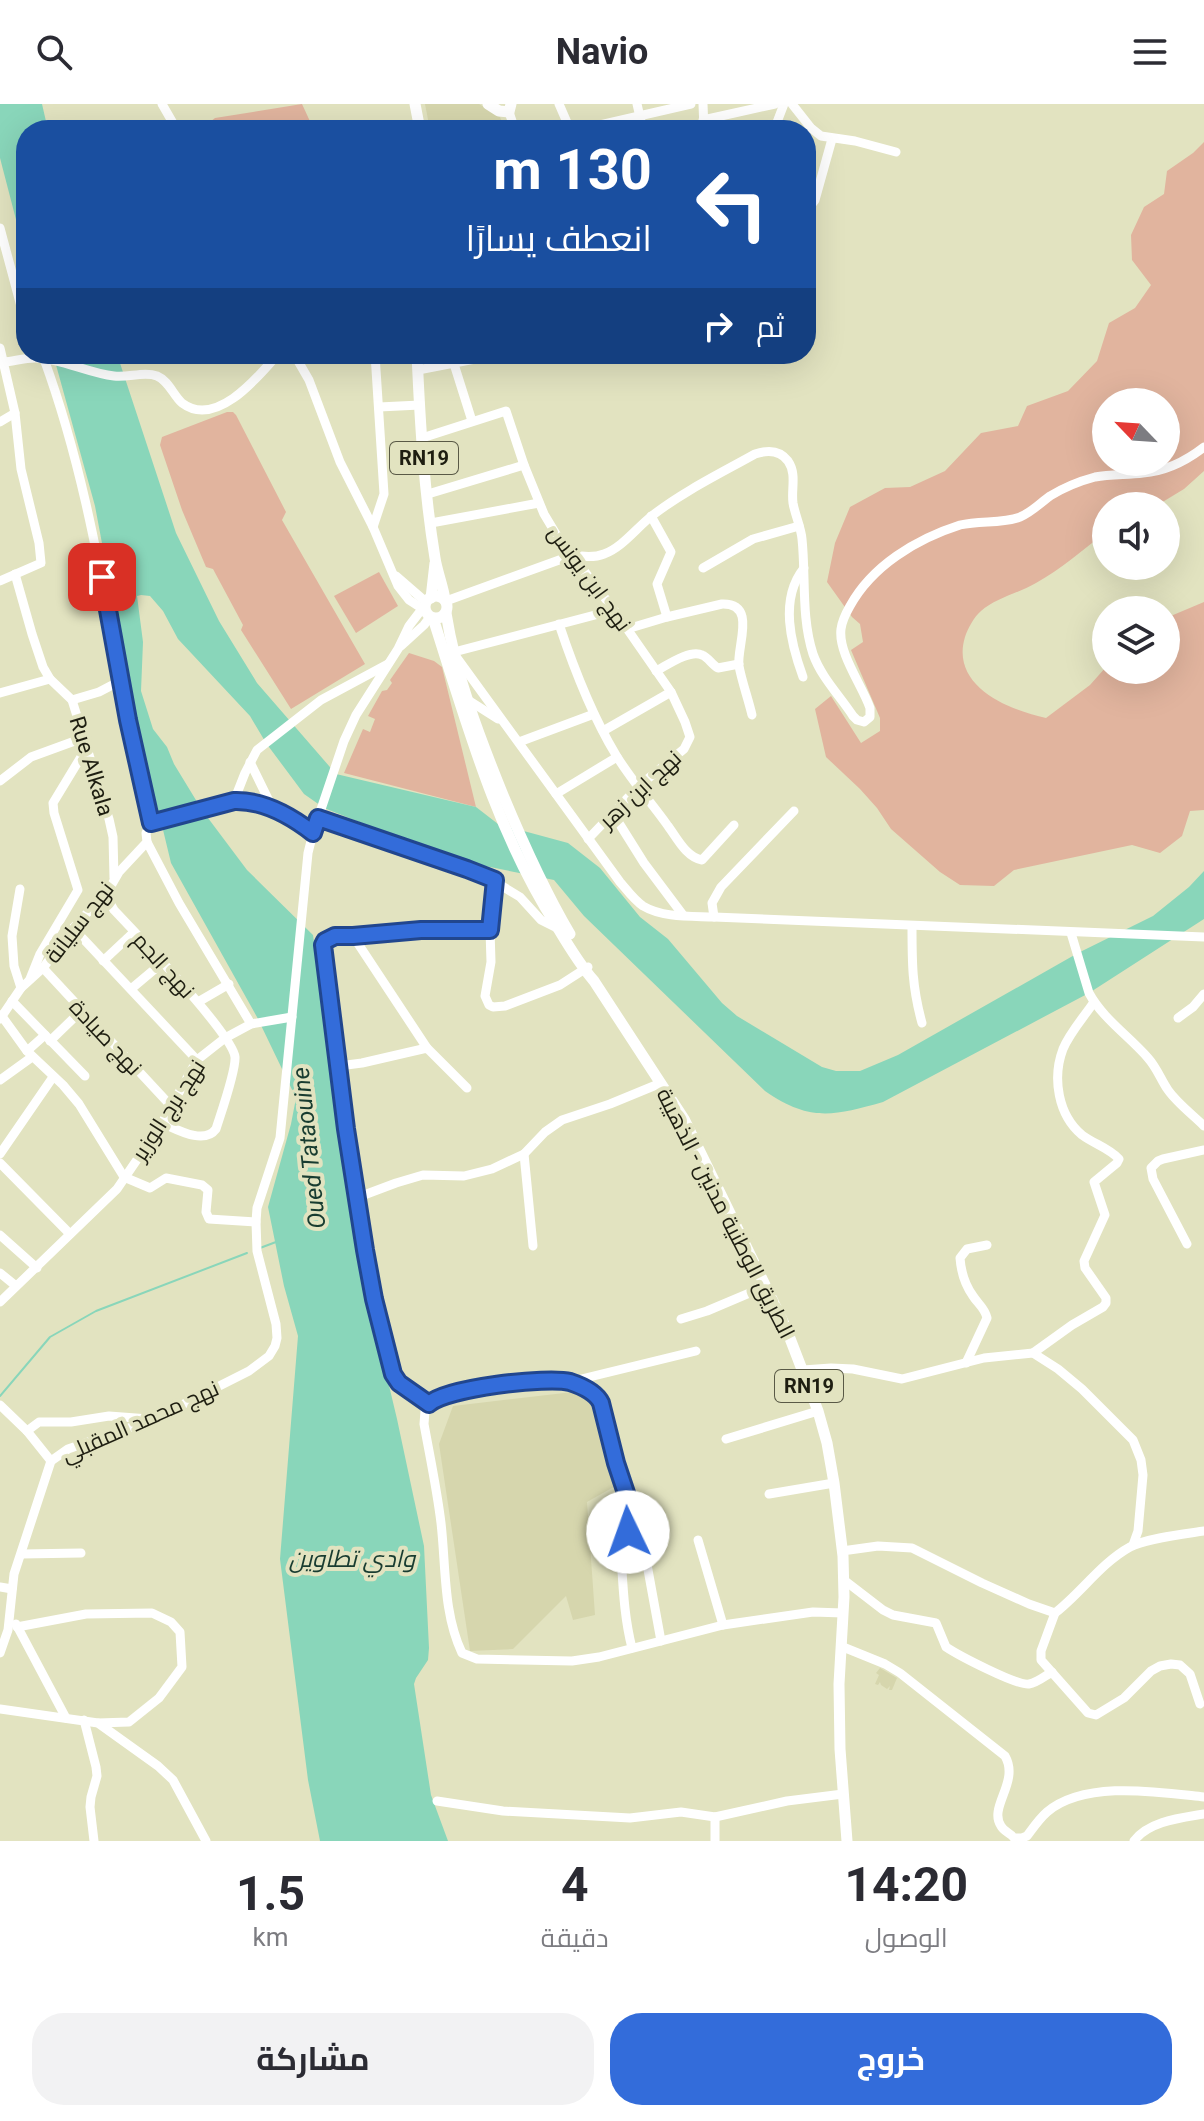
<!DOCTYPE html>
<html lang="ar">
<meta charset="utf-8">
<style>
body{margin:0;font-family:Roboto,Cairo,sans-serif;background:#f2f2f3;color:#2b2b33;direction:rtl;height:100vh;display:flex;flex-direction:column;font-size:30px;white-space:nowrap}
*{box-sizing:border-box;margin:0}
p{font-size:26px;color:#7c7c81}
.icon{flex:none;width:44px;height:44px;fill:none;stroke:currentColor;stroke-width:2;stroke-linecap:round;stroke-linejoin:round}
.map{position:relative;height:1737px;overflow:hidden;direction:ltr}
.drawer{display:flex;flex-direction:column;background:#fff;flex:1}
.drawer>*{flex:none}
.guide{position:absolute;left:16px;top:16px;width:800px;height:244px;border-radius:32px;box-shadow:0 8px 32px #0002;direction:rtl;background:#1a4fa0;color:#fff;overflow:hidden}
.needle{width:52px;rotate:295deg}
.buttons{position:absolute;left:1092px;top:284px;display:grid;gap:16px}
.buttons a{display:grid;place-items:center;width:88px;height:88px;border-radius:50%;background:#fff;box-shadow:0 8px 32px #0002;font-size:40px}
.pin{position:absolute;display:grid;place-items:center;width:68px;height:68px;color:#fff;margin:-34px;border-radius:16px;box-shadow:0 4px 12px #0006}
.me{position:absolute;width:88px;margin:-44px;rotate:357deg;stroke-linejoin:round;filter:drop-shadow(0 0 6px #0008)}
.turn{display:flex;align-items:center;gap:28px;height:168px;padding:0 32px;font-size:36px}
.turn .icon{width:104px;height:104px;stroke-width:2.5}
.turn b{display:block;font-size:56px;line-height:68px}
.then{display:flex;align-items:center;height:76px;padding:0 32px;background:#0003;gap:16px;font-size:30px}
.eta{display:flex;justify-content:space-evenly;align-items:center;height:136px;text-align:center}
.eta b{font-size:48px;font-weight:700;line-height:56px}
.primary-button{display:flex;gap:16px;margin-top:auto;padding:16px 32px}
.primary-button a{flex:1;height:92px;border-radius:32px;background:#336cda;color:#fff;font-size:32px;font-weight:700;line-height:92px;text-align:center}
.primary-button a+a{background:#f2f2f3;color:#2b2b33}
header{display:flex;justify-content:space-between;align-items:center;height:104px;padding:0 32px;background:#fff;font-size:36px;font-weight:700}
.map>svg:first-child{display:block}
.built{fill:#d6d6ad}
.green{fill:#e1b49e;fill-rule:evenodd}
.water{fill:#89d6ba}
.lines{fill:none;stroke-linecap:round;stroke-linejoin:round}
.stream{stroke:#89d6ba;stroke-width:2}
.minor{stroke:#fff;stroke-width:9}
.major{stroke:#fff;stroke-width:11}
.route-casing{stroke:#21468e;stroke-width:20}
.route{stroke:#336cda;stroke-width:14}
.labels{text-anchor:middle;stroke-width:8;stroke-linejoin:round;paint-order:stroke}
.shield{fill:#e2e3c0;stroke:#595946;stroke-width:2}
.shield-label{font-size:20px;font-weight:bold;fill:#1e1e11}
.street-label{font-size:22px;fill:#1e1e11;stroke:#e2e3c0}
.water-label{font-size:24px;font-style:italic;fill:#183c30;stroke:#e2e3c0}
</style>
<header><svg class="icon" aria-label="menu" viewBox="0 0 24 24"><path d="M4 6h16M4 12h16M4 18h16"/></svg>Navio<svg class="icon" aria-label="search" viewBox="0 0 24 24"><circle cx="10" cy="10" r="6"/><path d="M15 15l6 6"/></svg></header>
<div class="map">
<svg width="1204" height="1737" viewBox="0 0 1204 1737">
<rect width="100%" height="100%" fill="#e2e3c0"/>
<g class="built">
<polygon points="425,0 479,0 500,13 505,26 430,26"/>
<polygon points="573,1288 597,1298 619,1380 587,1398 595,1511 573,1516 566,1492 513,1545 470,1547 439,1340 453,1302"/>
<polygon points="880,1564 897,1574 892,1586 889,1586 890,1582 887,1585 881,1581 880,1578 878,1581 875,1580 879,1571 876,1569"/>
</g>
<g class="green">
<polygon points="302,0 314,26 200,26 215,14"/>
<path d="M1204,38V367L1184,385L1156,402H1106V428C1083,446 1061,465 1036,479C1019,489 996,494 981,507C974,513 968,524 965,533C950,582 1009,606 1046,614L1090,581L1106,563V566H1166V514L1204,498V706L1190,707L1182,732L1160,749L1132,741L1014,766L994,782L960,781L940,768L891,725L877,704L860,685L826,653L815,605L831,592L861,639L880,627V614L851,546L863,538L860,520L852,513L827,478L835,439L850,403L885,384L910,383L945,367L981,329L1018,322L1027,302L1068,287L1097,257L1109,219L1135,204L1151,181L1132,156L1131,131L1144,103L1164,90L1167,67L1193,49ZM1106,298H1166V358H1106Z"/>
<polygon points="227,308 233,308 236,311 286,408 282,416 365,560 291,605 241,526 243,521 213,465 206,463 182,406 160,341 162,333"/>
<polygon points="379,468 398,502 356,529 334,492"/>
<polygon points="409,549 434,557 442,563 476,703 344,669 363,625 370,628 375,615 368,612 382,587 387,586 392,579 390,576"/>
</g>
<g class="water">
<polygon points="0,0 42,0 48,26 26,26 26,154 0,54"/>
<path d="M53,250H117L176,429L219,517L257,579L336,670L476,703L498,720L568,739L600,764L640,813L668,835L722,899L737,912L822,963L836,967H860L898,951L1078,849L1153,812L1189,783L1204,767V815L1089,889L883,998C833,1012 810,1018 765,987L584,812L554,776L455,756L324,704L304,690L266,639L250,612L178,535L163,507L150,492L141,491L137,492L143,538L141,587L153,625L167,643L174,660L202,706L247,766L313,831L359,1149L371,1206L397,1315L424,1442L429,1544L428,1556L416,1574L414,1580L431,1691L448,1737H320L308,1676L280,1455L298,1232L284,1182L268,1103L291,1020L296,994L257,913L171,759L158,705L133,624L114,503L95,402Z"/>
</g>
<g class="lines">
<g class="stream">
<polyline points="260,1144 276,1138"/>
<polyline points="0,1292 50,1233 96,1207 247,1149"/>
</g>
<g class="minor">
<polyline points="162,0 177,26"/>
<polyline points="559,0 569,23 573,26"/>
<polyline points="637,0 643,26"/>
<polyline points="703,0 704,26"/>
<polyline points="792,0 811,24 821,32 855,37 896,48"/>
<polyline points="509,8 515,26"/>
<polyline points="703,16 775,0"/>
<polyline points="578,26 691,0"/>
<polyline points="774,26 784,0"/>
<polyline points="806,99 812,100 815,96 832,35"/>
<polyline points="0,124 26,221"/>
<polyline points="0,244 15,309 21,365 39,439 41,459 0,477"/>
<polyline points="294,250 309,276 340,358 373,423 398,482 409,496 426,507"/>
<path d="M44,255C99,405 113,565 151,719"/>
<path d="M4,258C14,257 25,254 35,254C60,254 88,269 114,272C128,274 144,267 157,272C169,277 173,291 182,299C216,325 259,272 278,250"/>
<polyline points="454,260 472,317"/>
<polyline points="418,266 475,255 474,250"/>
<polyline points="379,303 420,301"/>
<polyline points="0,318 15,309"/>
<polyline points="422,334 506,307 524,361 544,410 556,430 614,506 671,588 685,618 690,633 684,645 639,682 588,735"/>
<polyline points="428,390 524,361"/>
<polyline points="651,412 671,448 657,480 667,513"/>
<polyline points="431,419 539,399"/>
<polyline points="373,423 384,390 375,250"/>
<polyline points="703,464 753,435 799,422"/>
<polyline points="15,470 32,530 43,563 50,575 72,596 109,715 113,733 114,774"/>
<polyline points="396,472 426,498"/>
<path d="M446,497L573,451C584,453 594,454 604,450C623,443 637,423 653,411C684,387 721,369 755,350C767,346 780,346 788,357C797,370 791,385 793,399C795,411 801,423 802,435C806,473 801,513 813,550C821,573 840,592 853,612L857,616L864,618L870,613V604C862,581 838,549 841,525C842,517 846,509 850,502C872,462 916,435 960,421C980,416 1002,420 1020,413C1032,408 1040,399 1050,392C1063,384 1080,377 1095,373C1111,370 1128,371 1143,369C1166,367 1186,357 1204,343"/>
<path d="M559,520C574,565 591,610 616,651C631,676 651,698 668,722C677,734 686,753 702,756L734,721"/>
<path d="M627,525L667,513L722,500C758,499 736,543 739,562C742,578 748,594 752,611"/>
<polyline points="401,542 424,521 430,513"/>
<polyline points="454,548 614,506"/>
<path d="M457,554L620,778C627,786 634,796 643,802C663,814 692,812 714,813L1204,833"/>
<path d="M656,567C666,562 690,545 702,551C708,553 712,561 718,564L739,560"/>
<path d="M803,573C791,540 779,495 804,464"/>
<polyline points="0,589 50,575"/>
<polyline points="72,596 99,588 120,577"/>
<polyline points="468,596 498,615"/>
<polyline points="603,627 671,588"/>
<polyline points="519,638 594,610"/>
<polyline points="250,658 273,705"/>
<polyline points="0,677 31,653 83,634"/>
<polyline points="556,690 617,653"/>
<polyline points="234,697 245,669 257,646 321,596 388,560"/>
<polyline points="612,708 644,759 683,811"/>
<polyline points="318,714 484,771 520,793 541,816 557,824"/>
<polyline points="151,719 239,697 273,705 301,720 313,729"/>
<polyline points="147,738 179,799 251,920"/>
<polyline points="495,776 490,826 491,858 485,892 489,901 493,903 505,902 560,881 588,863"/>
<polyline points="20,785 12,832 14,862 21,884"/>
<path d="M108,787L110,799L114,806C134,827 233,931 235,953C236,967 221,1009 216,1025C204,1041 178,1026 162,1019"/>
<polyline points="714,813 712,799 721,783 794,707"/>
<path d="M912,822C912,859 912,883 922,919"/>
<polyline points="73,824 197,956"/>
<path d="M1071,829L1089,889C1103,915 1129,932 1148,954C1157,964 1161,976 1168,986C1177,999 1193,1011 1204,1022"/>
<polyline points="353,832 427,944"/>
<polyline points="103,857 134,828"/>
<polyline points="43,864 171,1002"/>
<polyline points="30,875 40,850 78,786 54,709 53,699 87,643"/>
<polyline points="131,885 162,859"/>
<polyline points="12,897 85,972"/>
<polyline points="198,898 229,880"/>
<polyline points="1,911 27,947 63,981 79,1000 124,1073"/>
<polyline points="1178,914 1193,903 1204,890"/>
<polyline points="0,915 21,884 43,864 73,824 108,787 119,768 147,738 146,729 151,719"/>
<polyline points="50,937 81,907"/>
<polyline points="27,947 45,931"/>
<polyline points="339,962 362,959 427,944 467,984"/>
<polyline points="0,976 32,953"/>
<polyline points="0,1050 53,973"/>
<polyline points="524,1050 533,1142"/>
<polyline points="0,1059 70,1130"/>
<polyline points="124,1073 150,1084 166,1074 202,1081 208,1086 206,1108 209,1115 256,1118"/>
<polyline points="356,1094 396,1079 423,1071 464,1072 492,1065 524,1050 545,1028 562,1016 610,1000 661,979"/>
<polyline points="0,1131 37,1164"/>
<polyline points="1187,1140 1153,1075 1151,1064 1158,1057 1163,1055 1204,1046"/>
<polyline points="0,1169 16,1182"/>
<polyline points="0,1198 117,1085 162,1019 197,956 225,934 251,920 292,913"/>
<polyline points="681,1215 707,1207 766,1182"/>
<path d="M696,1247L569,1278L505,1279L443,1291L429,1300L425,1307L424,1320C430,1353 437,1386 441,1419C446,1462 443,1509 462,1549L477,1555L572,1557L599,1553L723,1521L813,1508L843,1509"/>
<path d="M1033,1249L1072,1221L1103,1203L1106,1199V1194L1085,1164L1084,1157L1105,1111L1094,1078L1117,1059L1119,1055C1109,1044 1094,1040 1082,1031C1058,1011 1052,974 1063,945C1070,928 1084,913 1094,898"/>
<path d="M966,1259L987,1214C985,1204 978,1200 973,1192C965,1181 961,1167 960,1154L967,1145L987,1141"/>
<polyline points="803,1266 831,1264 853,1265 902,1275 984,1254 1033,1249 1058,1265 1082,1285 1133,1336 1141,1356 1143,1371 1138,1427 1133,1441"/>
<path d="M570,1278L587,1286L599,1294L616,1359L626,1389L628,1428L622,1432L620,1438C623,1475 623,1509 632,1544"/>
<polyline points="429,1300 399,1279 393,1270 374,1195 365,1146 346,1025 323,841 325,837 335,832 353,832 421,826 490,826"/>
<polyline points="0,1301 27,1327 51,1357"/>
<polyline points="27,1327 39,1318 71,1318 109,1312 149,1315"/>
<polyline points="726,1335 818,1307"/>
<polyline points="769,1390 834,1379"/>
<polyline points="628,1428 636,1427 642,1433 661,1537"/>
<polyline points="698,1436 723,1521"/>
<path d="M842,1447L878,1442L912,1444L982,1479L1029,1500L1055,1509C1081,1489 1101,1459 1130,1443C1147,1434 1184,1430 1204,1427"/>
<polyline points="22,1450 81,1449"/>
<path d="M844,1476L883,1506L893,1511L936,1519L946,1543C958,1551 1017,1582 1029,1580C1037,1579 1045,1572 1052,1568"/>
<polyline points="0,1483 12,1485"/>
<polyline points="1055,1509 1041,1547 1041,1556 1088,1609 1096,1611 1124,1594 1151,1567 1160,1562 1171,1560 1180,1561 1190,1570 1200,1600"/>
<polyline points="16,1520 66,1614"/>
<polyline points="17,1523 86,1510 152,1509 171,1518 180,1528 182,1563 159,1594 129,1618 98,1619"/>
<path d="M843,1543L885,1560L900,1569L1005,1652C1020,1678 988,1703 1001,1722C1004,1728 1011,1729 1014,1734H1022L1027,1732C1033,1724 1039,1715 1047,1708C1085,1676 1158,1688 1204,1693"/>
<polyline points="0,1549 8,1526 14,1470 51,1357 68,1345 152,1316 249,1267 269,1252 275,1242 277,1234 276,1220 257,1147 256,1118 257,1104 280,1034 308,749 313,729 344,637 356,611 398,545 409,522 425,501"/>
<polyline points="0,1605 98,1619 158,1662 173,1676 206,1737"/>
<polyline points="84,1616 96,1663 97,1672 91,1693 90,1703 94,1737"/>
<polyline points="437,1697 503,1707 630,1714 681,1708 715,1713 787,1697 843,1690"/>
<polyline points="715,1713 715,1737"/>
<path d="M1134,1737C1149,1717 1181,1714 1204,1710"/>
</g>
<g class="major">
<polyline points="415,0 420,26"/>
<polyline points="488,0 499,7 509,8 511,0"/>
<path d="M417,250C420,318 424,387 435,454C437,468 443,481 445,496"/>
<circle cx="436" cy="503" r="11"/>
<polyline points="431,494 435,459"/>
<path d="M446,509C456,572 479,632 503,691C523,739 544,786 570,830"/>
<path d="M433,514C467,620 496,727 556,821C568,841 579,860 594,877L684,1015L786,1224L818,1307L827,1339L834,1379L843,1452L844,1493L839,1580L840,1645L847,1737"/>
</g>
</g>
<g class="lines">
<defs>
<path id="route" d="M102,473L128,616L151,719L234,697C262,696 291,712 313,729L318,714L467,765L495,776L490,826H421L353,832H335L325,837L323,841L346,1025L365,1146L374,1195L393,1270L399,1279L429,1300C445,1284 548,1272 570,1278C582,1282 596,1288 601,1299L616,1359L626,1389L628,1428"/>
</defs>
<use href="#route" class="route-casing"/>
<use href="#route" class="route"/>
</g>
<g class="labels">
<g class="shield">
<rect x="390" y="338" width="68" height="32" rx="6"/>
<rect x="775" y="1266" width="68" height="32" rx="6"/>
</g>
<g class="shield-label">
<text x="424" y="361">RN19</text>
<text x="809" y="1289">RN19</text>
</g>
<g class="street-label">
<text transform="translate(590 474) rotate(54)" y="8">نهج ابن يونس</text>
<text transform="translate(92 662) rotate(73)" y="8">Rue Alkala</text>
<text transform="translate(640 685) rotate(-43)" y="8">نهج ابن زهر</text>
<text transform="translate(79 818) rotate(-52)" y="8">نهج سليانة</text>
<text transform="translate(164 861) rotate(48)" y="8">نهج الجم</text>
<text transform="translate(106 933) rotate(47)" y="8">نهج صيادة</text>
<text transform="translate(168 1006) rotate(-57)" y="8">نهج برج الوزير</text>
<text transform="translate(726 1109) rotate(63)" y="8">الطريق الوطنية مدنين - الذهيبة</text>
<text transform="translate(140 1317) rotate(-24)" y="8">نهج محمد المقبلي</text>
</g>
<g class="water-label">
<text transform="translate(309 1044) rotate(-96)" y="8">Oued Tataouine</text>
<text x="352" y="1463">وادي تطاوين</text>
</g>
</g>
</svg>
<div class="buttons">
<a><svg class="needle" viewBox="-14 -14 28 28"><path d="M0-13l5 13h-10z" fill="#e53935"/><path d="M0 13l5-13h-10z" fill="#7c7c81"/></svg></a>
<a><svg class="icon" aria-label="sound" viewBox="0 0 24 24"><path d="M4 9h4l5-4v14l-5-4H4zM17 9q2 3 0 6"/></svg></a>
<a><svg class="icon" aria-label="layers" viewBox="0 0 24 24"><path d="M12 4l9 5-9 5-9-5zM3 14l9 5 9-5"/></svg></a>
</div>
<div class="pin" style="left:102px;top:473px;background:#d93025"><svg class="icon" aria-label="arrive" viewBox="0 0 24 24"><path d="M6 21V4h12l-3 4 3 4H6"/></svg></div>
<svg class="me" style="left:628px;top:1428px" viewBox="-20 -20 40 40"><circle r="19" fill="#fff"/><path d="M0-13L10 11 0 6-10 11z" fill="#336cda"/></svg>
<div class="guide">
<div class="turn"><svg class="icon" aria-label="left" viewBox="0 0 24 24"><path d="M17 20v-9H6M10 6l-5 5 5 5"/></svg><div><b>130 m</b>انعطف يسارًا</div></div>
<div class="then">ثم<svg class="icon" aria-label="right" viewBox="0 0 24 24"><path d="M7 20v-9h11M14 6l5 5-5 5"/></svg></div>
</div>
</div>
<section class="drawer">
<div class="eta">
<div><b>14:20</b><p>الوصول</p></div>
<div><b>4</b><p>دقيقة</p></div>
<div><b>1.5</b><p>km</p></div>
</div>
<div class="primary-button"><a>خروج</a><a>مشاركة</a></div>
</section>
